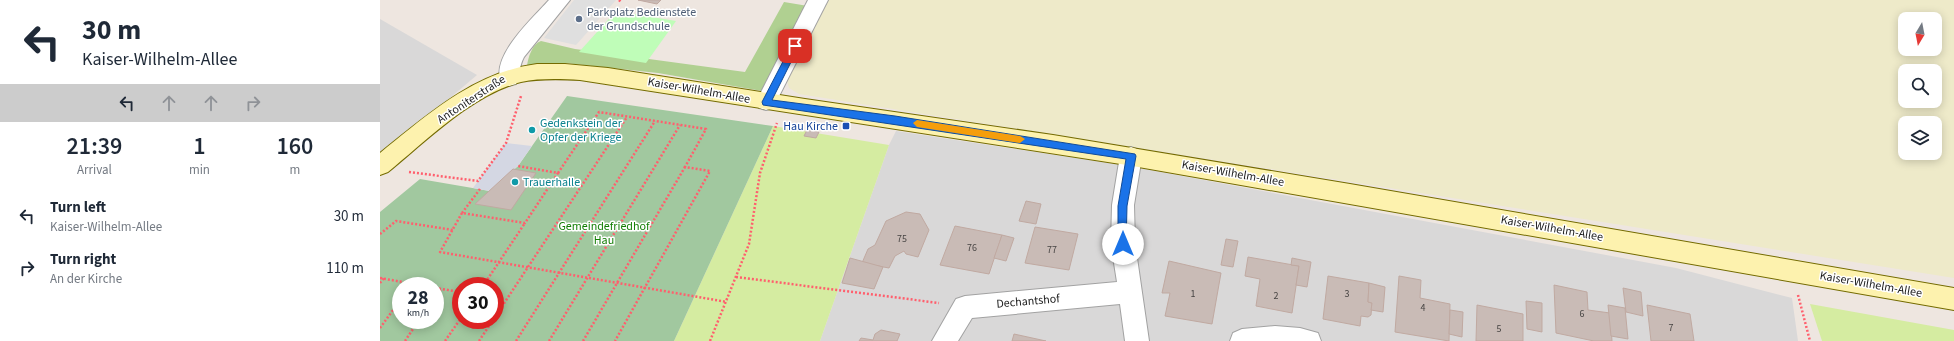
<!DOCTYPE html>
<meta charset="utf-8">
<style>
body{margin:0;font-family:"Source Sans 3",sans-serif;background:#f6f6f7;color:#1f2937;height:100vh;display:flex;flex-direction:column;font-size:15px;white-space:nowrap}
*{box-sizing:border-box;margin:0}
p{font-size:13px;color:#747a83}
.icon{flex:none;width:22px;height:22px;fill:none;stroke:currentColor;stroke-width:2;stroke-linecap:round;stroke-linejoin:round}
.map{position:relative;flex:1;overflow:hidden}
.panel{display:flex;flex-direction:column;background:#fff;width:380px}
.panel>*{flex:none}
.hud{background:#fff;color:#1f2937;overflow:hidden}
.needle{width:26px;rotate:190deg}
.fabs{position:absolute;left:1518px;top:12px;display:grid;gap:8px}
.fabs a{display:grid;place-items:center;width:44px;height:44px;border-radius:8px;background:#fff;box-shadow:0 2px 10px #0003;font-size:20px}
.speed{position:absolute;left:12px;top:277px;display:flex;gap:8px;font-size:20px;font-weight:700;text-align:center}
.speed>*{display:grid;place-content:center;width:52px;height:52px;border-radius:50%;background:#fff;box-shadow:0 2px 10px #0003;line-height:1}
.speed small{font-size:10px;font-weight:400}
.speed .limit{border:6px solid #d22;background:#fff;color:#111}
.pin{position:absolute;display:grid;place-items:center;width:34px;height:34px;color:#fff;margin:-17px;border-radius:8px;box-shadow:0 2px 6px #0006}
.me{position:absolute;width:44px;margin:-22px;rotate:0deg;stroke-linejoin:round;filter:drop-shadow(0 0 3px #0008)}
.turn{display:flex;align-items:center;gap:14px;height:84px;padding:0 16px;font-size:18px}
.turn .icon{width:52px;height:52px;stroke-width:2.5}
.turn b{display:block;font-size:28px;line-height:34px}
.lanes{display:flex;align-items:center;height:38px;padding:0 16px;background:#0003;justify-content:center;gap:20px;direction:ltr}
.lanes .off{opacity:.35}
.eta{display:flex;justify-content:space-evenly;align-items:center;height:68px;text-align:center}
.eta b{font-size:24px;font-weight:600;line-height:28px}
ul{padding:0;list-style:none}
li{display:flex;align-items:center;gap:12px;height:52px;padding:0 16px}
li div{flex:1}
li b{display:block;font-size:15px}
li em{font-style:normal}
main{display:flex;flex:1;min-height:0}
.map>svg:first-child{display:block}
.residential{fill:#d9d8d8}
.farmland{fill:#eeeac9;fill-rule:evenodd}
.grass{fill:#d5eca1}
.forest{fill:#b0d091}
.cemetery{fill:#a1c89f;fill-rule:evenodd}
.park{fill:#bffdb8}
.parking{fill:#dfdfdf}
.plaza{fill:#d4d7e3}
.building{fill:#c9bbb6;stroke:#c0a9a1}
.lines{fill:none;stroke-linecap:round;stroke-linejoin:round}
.street-casing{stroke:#a2a2a2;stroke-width:2}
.secondary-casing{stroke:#746b00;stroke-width:2}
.path{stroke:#ff5f6d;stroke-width:2.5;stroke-dasharray:2 2;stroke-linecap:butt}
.street{fill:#fff;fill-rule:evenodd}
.secondary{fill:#fdf2ae;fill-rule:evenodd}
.route{fill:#1a73e8;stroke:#114b97}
.slow{fill:#f59e0b}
.service-dot{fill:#5c6f8a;stroke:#fff;stroke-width:1.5}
.transit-dot{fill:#1a4fb4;stroke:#fff;stroke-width:1.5}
.culture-dot{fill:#0f9aa8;stroke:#fff;stroke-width:1.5}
.labels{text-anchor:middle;stroke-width:3;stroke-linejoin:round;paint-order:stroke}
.number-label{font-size:10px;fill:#464342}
.service-label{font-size:12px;fill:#4e5e75;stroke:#fff;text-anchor:start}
.street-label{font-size:12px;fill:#1b1b1b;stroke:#fff}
.culture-label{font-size:12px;fill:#0d838f;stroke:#fff;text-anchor:start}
.transit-label{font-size:12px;fill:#164399;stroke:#fff;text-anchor:end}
.park-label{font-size:12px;fill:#117e04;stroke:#fff}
</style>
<main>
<section class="panel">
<div class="hud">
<div class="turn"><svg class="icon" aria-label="left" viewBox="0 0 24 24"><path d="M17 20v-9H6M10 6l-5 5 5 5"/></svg><div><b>30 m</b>Kaiser-Wilhelm-Allee</div></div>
<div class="lanes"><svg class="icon" aria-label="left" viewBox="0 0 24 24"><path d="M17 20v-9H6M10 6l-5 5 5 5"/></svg><svg class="icon off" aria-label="ahead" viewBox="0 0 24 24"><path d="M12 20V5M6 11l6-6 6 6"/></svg><svg class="icon off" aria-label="ahead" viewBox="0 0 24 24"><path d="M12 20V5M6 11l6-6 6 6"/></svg><svg class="icon off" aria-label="right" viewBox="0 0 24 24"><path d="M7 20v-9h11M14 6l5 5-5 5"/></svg></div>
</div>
<div class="eta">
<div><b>21:39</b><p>Arrival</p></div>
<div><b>1</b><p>min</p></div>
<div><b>160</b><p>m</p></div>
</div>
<ul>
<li><svg class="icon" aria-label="left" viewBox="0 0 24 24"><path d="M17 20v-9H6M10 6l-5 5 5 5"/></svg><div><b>Turn left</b><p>Kaiser-Wilhelm-Allee</p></div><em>30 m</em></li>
<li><svg class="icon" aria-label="right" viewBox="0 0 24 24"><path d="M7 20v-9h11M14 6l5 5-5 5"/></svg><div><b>Turn right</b><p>An der Kirche</p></div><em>110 m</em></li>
</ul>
</section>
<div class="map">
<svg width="1574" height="341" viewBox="0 0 1574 341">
<rect width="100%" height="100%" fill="#eee6e0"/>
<g class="residential">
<polygon points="0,19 97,75 0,157"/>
<polygon points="516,131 748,166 1296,268 1412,298 1418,341 440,341 509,145"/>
</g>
<path class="farmland" d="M442,0H1574V278L419,94L409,88L406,77ZM1525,19H1555V49H1525ZM1525,71H1555V101H1525ZM1525,123H1555V153H1525Z"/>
<g class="grass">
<polygon points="393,126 509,145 440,341 294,341"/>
<polygon points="1430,304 1574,330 1574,341 1442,341"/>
</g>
<path class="forest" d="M404,2L428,6L382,91L278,73L185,63L147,66C148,58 152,44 161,41L195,49L365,72Z"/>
<path class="cemetery" d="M187,96L393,126L294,341H0V212L40,179L110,191L138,166ZM21,286H55V320H21ZM81,286H115V320H81Z"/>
<polygon class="park" points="236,11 296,21 266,63 199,52"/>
<polygon class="parking" points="194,0 236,0 196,45 164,38"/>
<polygon class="plaza" points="126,143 152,146 138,166 109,191 93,188"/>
<g class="building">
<polygon points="258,0 281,0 277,4"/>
<polygon points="427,130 439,132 436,138 424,136"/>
<polygon points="133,169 156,173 131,210 95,204"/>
<polygon points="646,201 661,204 656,224 639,221"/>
<polygon points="526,212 540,214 549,230 538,257 526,254 524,251 515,256 509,268 482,263 488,249 495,245 506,221"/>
<polygon points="575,226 622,235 609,274 560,265"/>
<polygon points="655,227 698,234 689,270 645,263"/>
<polygon points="622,235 634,238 626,261 614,258"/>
<polygon points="846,239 858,241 853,267 841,265"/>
<polygon points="868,257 919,266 912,313 876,306 880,279 865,276"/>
<polygon points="470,258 503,267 494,289 462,283"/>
<polygon points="912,258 931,262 927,287 916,285 919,266 911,265"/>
<polygon points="789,261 841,273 832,324 785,316 790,293 782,293"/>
<polygon points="948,276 989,283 988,302 992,303 991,315 988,317 981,316 980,326 943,319"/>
<polygon points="1019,276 1041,280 1040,298 1070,304 1069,341 1015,332"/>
<polygon points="989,283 1005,287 1003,312 991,310 992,303 988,302"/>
<polygon points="1174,285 1207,292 1208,310 1230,313 1232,341 1214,341 1176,333"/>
<polygon points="1243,288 1261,292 1263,316 1246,312"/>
<polygon points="1146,301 1162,303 1162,332 1147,329"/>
<polygon points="1097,305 1143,314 1143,341 1096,341"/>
<polygon points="1228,305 1245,308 1248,339 1231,336"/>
<polygon points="1267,305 1310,314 1314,341 1271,341"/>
<polygon points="1070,310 1083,312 1082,337 1069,334"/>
<polygon points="501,330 520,334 517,341 479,341 481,338 493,340 495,334"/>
<polygon points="634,334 666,341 632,341"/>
</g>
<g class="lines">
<defs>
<g id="street">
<path d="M169,0H190L144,57C138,68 141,75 136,84L129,86L122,84C108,58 153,18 169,0Z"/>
<polygon points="428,0 448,0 393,108 386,110 379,108 376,102"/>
<polygon points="751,147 759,150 762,156 754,205 755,244 769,341 745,341 740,304 592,318 578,341 552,341 576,299 585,296 737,282 731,244 732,205 740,156 743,150"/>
<polygon points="895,326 920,328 938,333 941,341 850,341 853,333 862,329"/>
</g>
<path id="secondary" d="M157,64H185L228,68L425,99L673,135L970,184L1574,288V310L747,165L200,80C181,79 160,78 141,82C93,94 46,141 8,172L0,175V153C47,115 95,72 157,64Z"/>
</defs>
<use href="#street" class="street-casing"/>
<use href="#secondary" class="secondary-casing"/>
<g class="path">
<polyline points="239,0 241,2"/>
<polyline points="29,172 98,181 126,143 141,96"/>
<polyline points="178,173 219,112 326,129 305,167 330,171 235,341"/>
<polyline points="100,189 82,213 145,223 178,173 138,166"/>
<polyline points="82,213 60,252 347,302"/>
<polyline points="0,234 16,221 73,230"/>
<polyline points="356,277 559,303"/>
<polyline points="0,278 45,286"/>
<polyline points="0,283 4,278"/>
<polyline points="103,286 145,223"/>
<polyline points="55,288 81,292"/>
<polyline points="1418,295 1430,341"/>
<polyline points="55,298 61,289"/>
<polyline points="115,317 247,117"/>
<polyline points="0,328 21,299"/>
<polyline points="25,341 39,320"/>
<polyline points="65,341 81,318"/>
<polyline points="99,341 113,320"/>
<polyline points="136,341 275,121"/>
<polyline points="169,341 300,125"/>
<polyline points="203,341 305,167"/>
<polyline points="330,341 369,244 380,173 397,123"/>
</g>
<use href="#street" class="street"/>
<use href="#secondary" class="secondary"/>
</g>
<polygon class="route" points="415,42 419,46 392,100 515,116 755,154 756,156 747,206 746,247 743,248 738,244 738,206 746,159 383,105 382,102 411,46"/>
<polygon class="slow" points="537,120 640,136 645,139 640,143 537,127 533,123"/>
<circle class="service-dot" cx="199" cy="19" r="4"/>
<rect class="transit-dot" x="462" y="122" width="8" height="8" rx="2"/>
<g class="culture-dot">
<circle cx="152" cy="130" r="4"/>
<circle cx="135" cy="182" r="4"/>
</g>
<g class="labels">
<g class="number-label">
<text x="522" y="242">75</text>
<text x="592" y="251">76</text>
<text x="672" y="253">77</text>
<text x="813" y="297">1</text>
<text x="967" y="297">3</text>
<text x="896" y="299">2</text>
<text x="1043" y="311">4</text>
<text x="1202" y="317">6</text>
<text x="1291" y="331">7</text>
<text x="1119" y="332">5</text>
</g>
<g class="service-label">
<text x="207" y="16">Parkplatz Bedienstete<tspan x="207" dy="14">der Grundschule</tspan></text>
</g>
<g class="street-label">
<text transform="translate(319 90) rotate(10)" y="4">Kaiser-Wilhelm-Allee</text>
<text transform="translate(91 99) rotate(-33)" y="4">Antoniterstraße</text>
<text transform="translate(853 173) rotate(10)" y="4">Kaiser-Wilhelm-Allee</text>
<text transform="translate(1172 228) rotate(10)" y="4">Kaiser-Wilhelm-Allee</text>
<text transform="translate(1491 284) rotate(10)" y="4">Kaiser-Wilhelm-Allee</text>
<text transform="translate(648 301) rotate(-5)" y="4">Dechantshof</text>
</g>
<g class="culture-label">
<text x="160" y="127">Gedenkstein der<tspan x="160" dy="14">Opfer der Kriege</tspan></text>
<text x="143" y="186">Trauerhalle</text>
</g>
<g class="transit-label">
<text x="458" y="130">Hau Kirche</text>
</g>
<g class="park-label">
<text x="224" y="230">Gemeindefriedhof<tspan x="224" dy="14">Hau</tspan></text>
</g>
</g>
</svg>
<div class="fabs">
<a><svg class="needle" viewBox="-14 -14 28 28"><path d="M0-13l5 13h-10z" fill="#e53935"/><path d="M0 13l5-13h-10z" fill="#747a83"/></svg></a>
<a><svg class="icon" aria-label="search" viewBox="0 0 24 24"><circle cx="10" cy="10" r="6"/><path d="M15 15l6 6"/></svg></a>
<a><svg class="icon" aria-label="layers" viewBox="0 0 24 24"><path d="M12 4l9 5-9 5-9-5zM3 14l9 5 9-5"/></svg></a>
</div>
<div class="speed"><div>28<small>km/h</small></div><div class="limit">30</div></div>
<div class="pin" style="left:415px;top:46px;background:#d93025"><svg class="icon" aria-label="arrive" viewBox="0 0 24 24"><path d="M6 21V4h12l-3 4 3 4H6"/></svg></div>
<svg class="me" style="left:743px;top:244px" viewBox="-20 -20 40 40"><circle r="19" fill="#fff"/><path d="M0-13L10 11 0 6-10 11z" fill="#1a73e8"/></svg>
</div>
</main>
